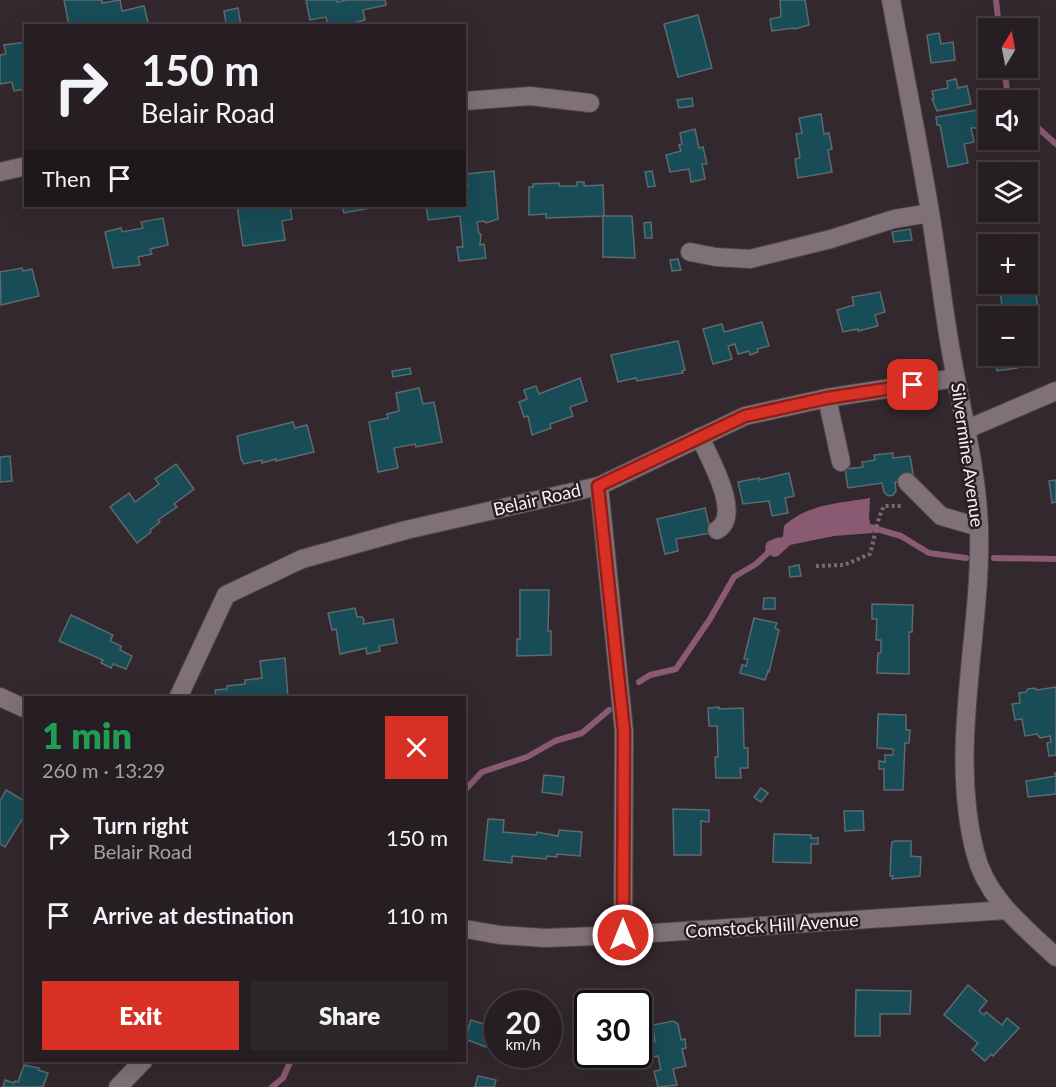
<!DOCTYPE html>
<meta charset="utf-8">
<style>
body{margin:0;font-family:Lato,sans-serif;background:#2e272a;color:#f1f3f6;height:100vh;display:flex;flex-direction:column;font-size:22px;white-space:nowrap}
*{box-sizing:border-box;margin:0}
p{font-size:20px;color:#a4a2a5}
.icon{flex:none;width:33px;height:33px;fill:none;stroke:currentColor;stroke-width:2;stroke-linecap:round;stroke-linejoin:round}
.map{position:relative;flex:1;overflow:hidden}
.sheet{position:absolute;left:24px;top:696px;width:442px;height:366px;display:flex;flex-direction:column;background:#261e22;border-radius:0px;box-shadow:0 6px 24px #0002,0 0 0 2px #423c40}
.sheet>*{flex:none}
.hud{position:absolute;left:24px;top:24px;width:442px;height:183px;border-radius:0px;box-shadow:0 6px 24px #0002,0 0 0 2px #423c40;background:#261e22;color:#f1f3f6;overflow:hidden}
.needle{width:39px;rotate:10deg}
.controls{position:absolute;left:978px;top:18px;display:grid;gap:12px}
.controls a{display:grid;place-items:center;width:60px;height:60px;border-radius:0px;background:#261e22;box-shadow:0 6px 24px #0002,0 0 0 2px #423c40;font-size:30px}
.speed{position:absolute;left:484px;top:990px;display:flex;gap:12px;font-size:30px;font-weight:700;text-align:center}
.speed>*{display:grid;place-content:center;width:78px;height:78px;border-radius:50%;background:#261e22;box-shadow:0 6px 24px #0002,0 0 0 2px #423c40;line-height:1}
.speed small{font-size:15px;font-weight:400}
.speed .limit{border:3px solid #111;border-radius:9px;background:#fff;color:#111}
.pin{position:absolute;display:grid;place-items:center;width:51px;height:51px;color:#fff;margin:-26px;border-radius:12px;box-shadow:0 3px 9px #0006}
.me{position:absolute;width:66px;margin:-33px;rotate:0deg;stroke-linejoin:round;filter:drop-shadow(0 0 4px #0008)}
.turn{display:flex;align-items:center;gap:21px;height:126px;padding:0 18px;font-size:27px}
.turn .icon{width:78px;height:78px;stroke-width:2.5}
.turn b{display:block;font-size:42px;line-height:51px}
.then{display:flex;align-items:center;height:57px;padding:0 18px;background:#0003;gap:12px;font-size:22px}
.round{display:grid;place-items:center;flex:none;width:63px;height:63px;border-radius:0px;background:#2e272a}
.head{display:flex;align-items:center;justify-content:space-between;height:102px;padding:0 18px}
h1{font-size:36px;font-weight:800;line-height:45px;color:#1e9e55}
.action{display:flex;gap:12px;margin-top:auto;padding:12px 18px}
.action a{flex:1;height:69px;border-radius:0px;background:#d93025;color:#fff;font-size:24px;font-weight:800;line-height:69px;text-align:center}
.action a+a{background:#2e272a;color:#f1f3f6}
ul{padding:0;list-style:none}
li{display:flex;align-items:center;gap:18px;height:78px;padding:0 18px}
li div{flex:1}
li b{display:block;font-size:22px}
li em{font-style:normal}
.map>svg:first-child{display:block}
.water{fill:#895a71}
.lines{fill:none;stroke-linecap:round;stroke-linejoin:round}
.stream{stroke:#895a71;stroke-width:6}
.building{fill:#184c56;stroke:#5c6b6f;stroke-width:1.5}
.minor-casing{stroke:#50464b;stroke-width:20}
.path{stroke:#766c70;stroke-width:4;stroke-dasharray:3 3;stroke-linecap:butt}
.minor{stroke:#7f7177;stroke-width:18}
.route-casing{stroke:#8d1f18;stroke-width:15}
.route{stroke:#d93025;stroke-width:10}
.labels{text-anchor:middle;stroke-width:5;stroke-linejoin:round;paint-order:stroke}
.street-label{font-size:18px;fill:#f8f0f4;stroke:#291e23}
</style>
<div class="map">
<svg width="1056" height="1087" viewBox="0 0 1056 1087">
<rect width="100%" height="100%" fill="#33282d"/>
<path class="water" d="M870,498L869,519L873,533L834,536L790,545L778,556L774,557L766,553L765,547L767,542L776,538L783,537L784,526C807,504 840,503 870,498Z"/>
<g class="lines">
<g class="stream">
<polyline points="996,0 999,28"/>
<polyline points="1004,68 1007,90 1013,100"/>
<polyline points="1028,119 1056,144"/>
<polyline points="863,525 901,536 929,553 966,558"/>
<polyline points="994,558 1056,559"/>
<polyline points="639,682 650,675 676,669 710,619 734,577 756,564 771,550"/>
<polyline points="465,790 482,772 527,757 555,741 582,733 609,710"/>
<polyline points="272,1087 283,1078 291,1060"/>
</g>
</g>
<g class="building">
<polygon points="64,0 102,0 102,3 120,0 122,11 144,6 149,26 69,26"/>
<polygon points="306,0 337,0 337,2 347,0 385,0 386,5 363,10 365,20 349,24 349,26 328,26 326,17 310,20"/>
<polygon points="780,0 805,0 809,25 795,29 793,28 772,31 770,19 781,17"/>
<polygon points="238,8 241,26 206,26 226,23 224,11"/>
<polygon points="698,15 712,68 678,77 664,24"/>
<polygon points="939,33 941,44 953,42 955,60 931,63 927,35"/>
<polygon points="26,42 26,89 14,91 12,82 0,84 0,55 6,54 4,45"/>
<polygon points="956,79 958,88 967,86 971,104 937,111 932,99 934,99 932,91 948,88 947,81"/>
<polygon points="692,98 693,106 679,108 677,100"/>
<polygon points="983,109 987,121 985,121 986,125 981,128 971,128 974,142 964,144 968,163 948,167 940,125 937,125 936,117"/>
<polygon points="821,114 824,134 829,133 832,149 828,150 832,172 798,178 795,159 800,158 796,134 802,133 799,118"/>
<polygon points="695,129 699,148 703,147 707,164 702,164 705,179 691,182 689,169 670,172 666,155 681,151 679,145 682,144 680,133"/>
<polygon points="494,171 498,219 486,223 484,221 477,222 479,234 481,234 480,245 484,244 486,258 459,261 457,247 463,247 460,216 428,220 426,206 465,206 465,187 468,186 466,174"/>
<polygon points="652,171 655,186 648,187 645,172"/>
<polygon points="577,182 584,182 584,186 603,185 604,216 546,218 546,214 529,215 529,187 533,187 533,184 559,183 559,186 577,186"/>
<polygon points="237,206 290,206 292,219 282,221 285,240 243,246"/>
<polygon points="342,206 381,206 344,213"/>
<polygon points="603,216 632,216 635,258 603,257"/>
<polygon points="163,218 168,245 150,249 152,254 138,257 140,265 113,268 105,232 121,228 122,232 143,228 141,222"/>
<polygon points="651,222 652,238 645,238 644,223"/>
<polygon points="910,229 912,240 894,242 892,232"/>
<polygon points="678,259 681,270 672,271 670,260"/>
<polygon points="22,268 23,271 32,269 39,296 1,305 0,272"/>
<polygon points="1033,273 1037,283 1035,285 1038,309 1003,313 999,284 1028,284 1028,274"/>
<polygon points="880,292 885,312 875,315 878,326 858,331 858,329 843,332 837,310 854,305 852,297"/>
<polygon points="762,322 769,346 757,349 758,352 750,355 749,351 738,354 735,344 728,346 732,359 713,364 703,329 722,324 724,332"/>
<polygon points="678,341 685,370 682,371 683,373 637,381 636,378 618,382 611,355"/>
<polygon points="995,356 1015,356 1017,368 997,371"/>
<polygon points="410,368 411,374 393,377 392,371"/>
<polygon points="580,378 587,401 570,407 573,416 550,424 551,428 532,435 528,416 524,417 519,402 527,399 524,390 536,386 539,394"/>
<polygon points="419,388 423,404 434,402 442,442 416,447 415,444 394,448 398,468 378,472 369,422 388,418 387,414 399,411 396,393"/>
<polygon points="293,422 295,428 307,425 314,452 276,461 276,459 262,463 262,460 244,464 241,459 237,436"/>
<polygon points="893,453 893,458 910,456 914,479 895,482 896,491 893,495 888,496 884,492 882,483 848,488 845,469 863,467 862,462 875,460 874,455"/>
<polygon points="10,456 12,481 0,482 0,457"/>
<polygon points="176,464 194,489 174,504 177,507 158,520 160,522 150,530 151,532 137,543 110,507 129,493 135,502 159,484 155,479"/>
<polygon points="789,473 794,496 785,498 788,513 772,516 769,501 743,504 738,482 759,478 759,480"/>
<polygon points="1056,480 1056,502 1052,503 1049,481"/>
<polygon points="705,508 711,533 676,539 678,551 665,554 657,519"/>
<polygon points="799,565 801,576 790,577 789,567"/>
<polygon points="520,590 549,590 548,631 551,631 551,655 517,656 517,639 520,639"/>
<polygon points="764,598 775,598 775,609 763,609"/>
<polygon points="872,604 913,605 912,632 909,632 909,674 877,673 878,653 881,653 881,640 876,640 877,619 872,619"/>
<polygon points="355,608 357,617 362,617 364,620 363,624 393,619 397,643 379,646 380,651 367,654 366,648 340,654 336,629 332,630 328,613"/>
<polygon points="71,615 113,635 110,641 121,646 120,650 132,656 126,669 113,664 111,668 101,663 103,660 59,641"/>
<polygon points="754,618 777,623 775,628 779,630 769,672 768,671 765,680 740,673 742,665 746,666 748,659 744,659"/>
<polygon points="285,658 288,698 216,698 215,690 227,689 227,686 245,684 245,680 262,678 260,661"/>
<polygon points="1056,687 1056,755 1049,756 1047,743 1051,742 1050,736 1040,738 1037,734 1025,736 1022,719 1015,720 1012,704 1020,703 1019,693 1026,692 1028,689 1035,688 1037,690"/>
<polygon points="719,707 719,709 743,708 744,748 748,748 748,768 740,768 741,778 716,778 715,757 718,757 717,726 709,726 708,708"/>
<polygon points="878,714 906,715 906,730 910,730 909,743 905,743 903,790 884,790 884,769 879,769 879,761 885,762 885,755 893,755 893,749 877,748"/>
<polygon points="1055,773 1056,773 1056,794 1028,797 1026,781 1056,776"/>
<polygon points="544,775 564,777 562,795 542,792"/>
<polygon points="761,788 768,793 761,802 754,797"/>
<polygon points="6,790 26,802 26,813 5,847 0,844 0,801"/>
<polygon points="673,809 709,810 709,822 701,821 701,855 674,855"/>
<polygon points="844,811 863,811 864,830 845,831"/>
<polygon points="488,819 504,820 503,832 536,835 537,832 558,836 559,830 582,832 580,856 557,854 557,857 547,856 546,859 512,856 512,863 484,860"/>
<polygon points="774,834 811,835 811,838 818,838 818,844 811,844 811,863 773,862"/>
<polygon points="895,841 911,841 911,856 921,857 920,876 892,879 893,876 890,876 891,851 892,842"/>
<polygon points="968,985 987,1001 979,1011 984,1015 986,1012 1002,1025 1007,1018 1019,1028 993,1056 991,1054 985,1061 972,1050 978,1043 944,1015"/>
<polygon points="856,990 911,991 910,1014 880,1014 880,1036 855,1036"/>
<polygon points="471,1020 493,1027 486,1047 465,1039"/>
<polygon points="673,1021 678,1024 681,1040 685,1039 686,1048 682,1049 686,1066 673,1069 677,1085 658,1087 654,1071 661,1070 658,1056 653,1057 650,1043 655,1042 653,1025"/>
<polygon points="527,1054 540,1054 539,1065 526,1062"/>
<polygon points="24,1065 39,1068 38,1070 48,1073 43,1087 3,1087 5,1080 14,1083 15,1081 18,1082"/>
<polygon points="478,1076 496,1080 494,1087 475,1087"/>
</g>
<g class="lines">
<defs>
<g id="minor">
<path d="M891,0C904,71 918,141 930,212C937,254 942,298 949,340C959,402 977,465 979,528C982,634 948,747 975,852C986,898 1023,926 1056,957"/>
<polyline points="465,101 530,96 590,103"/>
<polyline points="0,172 26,166"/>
<polyline points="690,252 716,257 750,259 831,239 894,219 930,213"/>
<polyline points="827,398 841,462"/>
<polyline points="965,430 1056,391"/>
<path d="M700,437C709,458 743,515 717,530"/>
<polyline points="907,482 941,516 979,527"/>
<polyline points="599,486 624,731 623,935"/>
<polyline points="0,697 26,709"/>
<polyline points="178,698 226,595 302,559 406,530 599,486 745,416 827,398 955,378"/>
<polyline points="465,929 500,935 545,938 623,935 1007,910"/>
<polyline points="118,1087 144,1060"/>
</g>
</defs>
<use href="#minor" class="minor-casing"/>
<path class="path" d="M816,566L844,565L870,554C875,537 876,522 884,506H903"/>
<use href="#minor" class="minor"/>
</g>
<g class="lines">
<defs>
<polyline id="route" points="623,935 624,731 598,486 745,416 827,398 913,385"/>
</defs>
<use href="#route" class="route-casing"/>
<use href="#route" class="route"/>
</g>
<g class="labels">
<g class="street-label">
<text transform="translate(967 455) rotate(82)" y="6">Silvermine Avenue</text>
<text transform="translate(537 500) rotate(-13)" y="6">Belair Road</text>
<text transform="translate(772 926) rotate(-4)" y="6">Comstock Hill Avenue</text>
</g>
</g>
</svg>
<div class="controls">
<a><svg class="needle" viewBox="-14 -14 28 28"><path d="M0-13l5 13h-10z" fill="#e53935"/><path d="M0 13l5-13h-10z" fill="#a4a2a5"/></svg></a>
<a><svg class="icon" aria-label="sound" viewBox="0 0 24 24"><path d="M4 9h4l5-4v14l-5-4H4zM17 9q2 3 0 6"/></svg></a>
<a><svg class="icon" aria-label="layers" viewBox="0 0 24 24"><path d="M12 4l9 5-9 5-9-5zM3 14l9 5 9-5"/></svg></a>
<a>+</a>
<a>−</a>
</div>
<div class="speed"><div>20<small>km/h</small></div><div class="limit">30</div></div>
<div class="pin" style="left:913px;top:385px;background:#d93025"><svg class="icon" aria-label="arrive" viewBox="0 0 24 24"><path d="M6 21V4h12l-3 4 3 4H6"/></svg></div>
<svg class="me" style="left:623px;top:935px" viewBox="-20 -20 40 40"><circle r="17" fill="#d93025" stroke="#fff" stroke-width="3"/><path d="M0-11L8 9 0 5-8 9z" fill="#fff"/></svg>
<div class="hud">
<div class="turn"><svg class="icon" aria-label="right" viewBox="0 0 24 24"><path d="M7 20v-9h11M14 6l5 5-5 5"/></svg><div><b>150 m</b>Belair Road</div></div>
<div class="then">Then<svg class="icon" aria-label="arrive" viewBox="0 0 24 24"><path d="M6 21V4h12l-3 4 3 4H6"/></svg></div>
</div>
<section class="sheet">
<div class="head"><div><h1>1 min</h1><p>260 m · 13:29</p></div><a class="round" style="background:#d93025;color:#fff"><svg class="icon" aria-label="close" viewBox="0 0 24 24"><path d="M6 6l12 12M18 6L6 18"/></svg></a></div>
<ul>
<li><svg class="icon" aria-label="right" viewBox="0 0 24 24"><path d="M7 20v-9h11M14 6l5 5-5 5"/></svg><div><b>Turn right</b><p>Belair Road</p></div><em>150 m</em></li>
<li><svg class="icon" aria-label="arrive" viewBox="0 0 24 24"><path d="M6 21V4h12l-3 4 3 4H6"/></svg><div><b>Arrive at destination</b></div><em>110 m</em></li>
</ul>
<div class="action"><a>Exit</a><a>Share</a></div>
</section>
</div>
